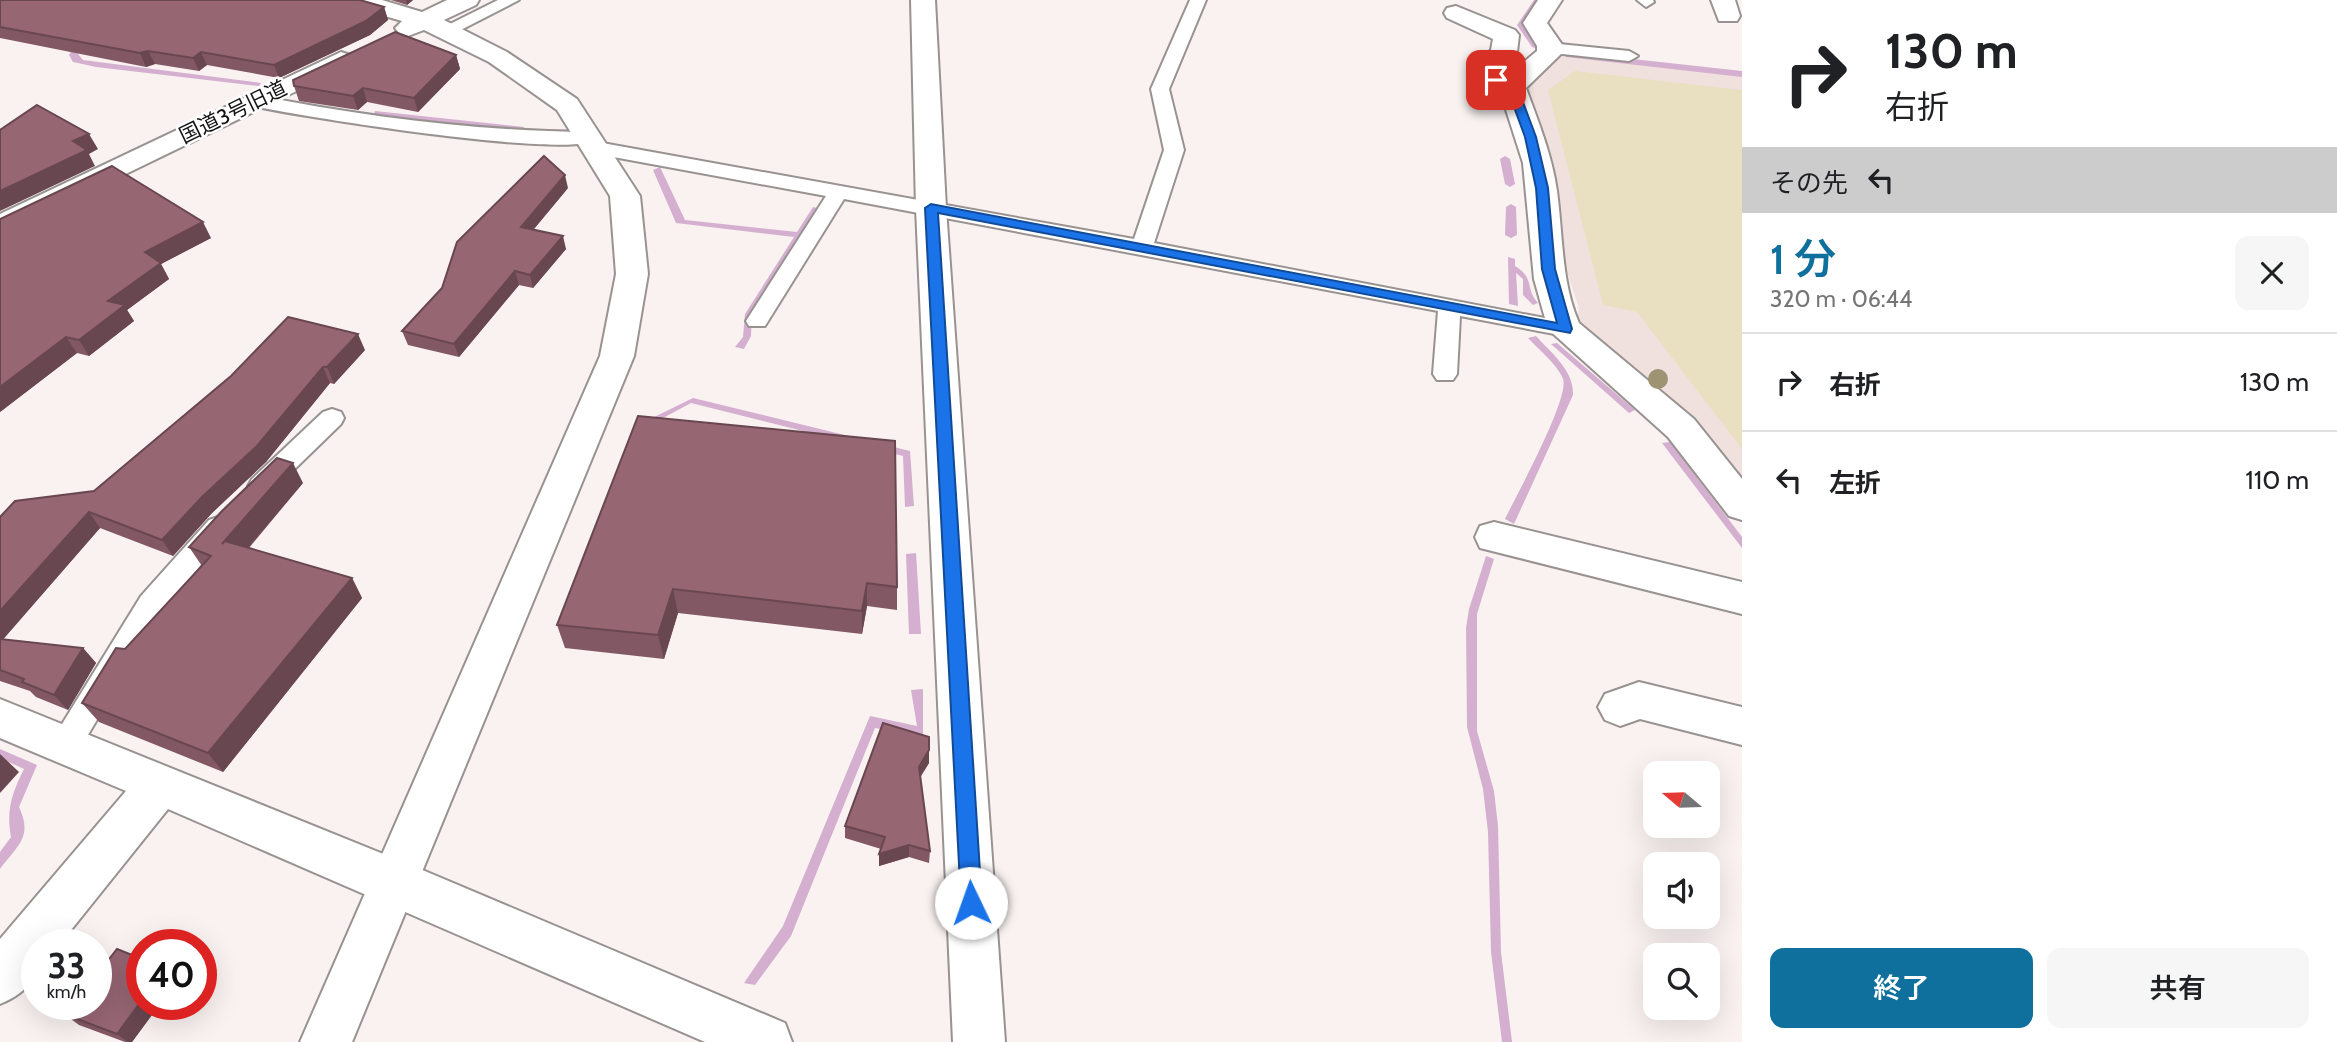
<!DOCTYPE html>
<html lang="ja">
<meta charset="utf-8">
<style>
body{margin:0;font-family:Cabin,"Noto Sans JP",sans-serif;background:#f6f6f6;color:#202124;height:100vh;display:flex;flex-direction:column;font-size:26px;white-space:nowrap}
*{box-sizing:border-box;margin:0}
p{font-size:23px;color:#757577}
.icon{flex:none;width:38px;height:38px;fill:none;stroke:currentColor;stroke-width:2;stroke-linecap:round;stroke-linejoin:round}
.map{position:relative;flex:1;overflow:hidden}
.sheet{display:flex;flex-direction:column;background:#fff;width:595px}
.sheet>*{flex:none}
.guide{background:#fff;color:#202124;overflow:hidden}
.needle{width:46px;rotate:289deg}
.tools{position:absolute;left:1643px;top:761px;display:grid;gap:14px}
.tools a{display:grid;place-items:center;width:77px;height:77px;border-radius:14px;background:#fff;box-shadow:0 7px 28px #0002;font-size:35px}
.speed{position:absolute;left:21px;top:929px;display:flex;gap:14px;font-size:35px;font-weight:700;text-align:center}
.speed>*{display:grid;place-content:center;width:91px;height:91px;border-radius:50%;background:#fff;box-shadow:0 7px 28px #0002;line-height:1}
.speed small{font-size:18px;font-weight:400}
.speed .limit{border:10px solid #d22;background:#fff;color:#111}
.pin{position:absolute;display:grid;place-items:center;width:60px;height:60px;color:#fff;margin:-30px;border-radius:14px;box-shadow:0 4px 10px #0006}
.me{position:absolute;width:77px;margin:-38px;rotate:357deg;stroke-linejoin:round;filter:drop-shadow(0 0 5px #0008)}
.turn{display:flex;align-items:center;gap:24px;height:147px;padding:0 28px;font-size:32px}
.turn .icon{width:91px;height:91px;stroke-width:2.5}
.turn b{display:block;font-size:49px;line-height:60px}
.then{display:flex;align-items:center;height:66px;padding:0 28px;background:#0003;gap:14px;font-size:26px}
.round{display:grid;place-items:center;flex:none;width:74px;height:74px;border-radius:14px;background:#f6f6f6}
.overview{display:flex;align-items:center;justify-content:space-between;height:119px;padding:0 28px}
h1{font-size:42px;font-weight:600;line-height:52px;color:#0f709d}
.button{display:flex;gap:14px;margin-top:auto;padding:14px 28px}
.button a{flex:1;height:80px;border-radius:14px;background:#0f709d;color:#fff;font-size:28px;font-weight:600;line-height:80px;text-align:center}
.button a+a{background:#f6f6f6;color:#202124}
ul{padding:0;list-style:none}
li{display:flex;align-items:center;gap:21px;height:98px;padding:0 28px;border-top:2px solid #e0e0e0}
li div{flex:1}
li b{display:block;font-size:26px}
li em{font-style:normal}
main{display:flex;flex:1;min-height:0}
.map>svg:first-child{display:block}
.built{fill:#f0e1de}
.green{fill:#e9e0c1}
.water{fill:#d5afd0}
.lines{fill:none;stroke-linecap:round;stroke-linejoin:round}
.stream{fill:#d5afd0;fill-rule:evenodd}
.service-casing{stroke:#989290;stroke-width:4}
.minor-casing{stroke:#989290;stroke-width:4}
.tertiary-casing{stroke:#989290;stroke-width:4}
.service{fill:#fff;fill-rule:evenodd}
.minor{fill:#fff;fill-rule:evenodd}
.tertiary{fill:#fff;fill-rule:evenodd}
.tree{fill:#9e9373}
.wall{fill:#815863}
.shaded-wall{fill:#694750}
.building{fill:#966673;stroke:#694750;stroke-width:2}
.route{fill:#1a73e8;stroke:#114b97;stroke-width:2}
.labels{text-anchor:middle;stroke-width:5;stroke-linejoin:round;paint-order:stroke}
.far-street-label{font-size:21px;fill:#161414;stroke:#fff}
</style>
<main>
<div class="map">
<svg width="1742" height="1042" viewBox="0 0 1742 1042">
<rect width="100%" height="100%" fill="#f9f2f1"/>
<polygon class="built" points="1558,56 1742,76 1742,484 1603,349 1577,319 1579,308 1561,254 1559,201 1531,94 1519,89"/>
<polygon class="green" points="1575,71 1742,90 1742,449 1637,312 1603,305 1548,90"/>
<g class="water">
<polygon points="76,44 81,46 78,54 83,60 261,83 259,86 96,67 73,62 69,55"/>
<polygon points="375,111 524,127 523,130 373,116"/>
<polygon points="660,167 685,220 797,232 813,207 818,208 752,312 751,336 744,349 735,347 743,337 745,314 794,237 676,223 653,170"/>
<path d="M1508,257L1515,259V266C1535,278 1525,289 1538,303L1533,305L1523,295V279L1516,273L1518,306L1509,304Z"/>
<path d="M1536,336C1551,353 1574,370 1573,395L1514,524L1505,519C1516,496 1570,398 1563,379C1558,365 1538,349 1528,338Z"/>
<polygon points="1557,343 1635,410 1629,413 1551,344"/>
<polygon points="693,398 910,451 914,506 905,507 903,456 691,403 650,425 646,421"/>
<polygon points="1670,442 1742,537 1742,548 1662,443"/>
<polygon points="916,553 921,634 909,634 906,554"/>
<polygon points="1486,556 1494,559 1477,614 1477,731 1494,791 1498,826 1501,952 1512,1042 1502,1042 1491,952 1488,832 1483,789 1467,727 1466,628 1469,609"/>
<polygon points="923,689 923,736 875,728 791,936 755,985 744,983 783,926 870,716 917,726 911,690"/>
<path d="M0,749L37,765L19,807C33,837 18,845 0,869V852L11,837C6,810 12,793 24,769L0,758Z"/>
</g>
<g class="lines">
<g class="stream">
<polygon points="1534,0 1542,0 1527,25 1540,45 1535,48 1532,47 1517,25"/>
<polygon points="1569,52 1742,71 1742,77 1566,57 1566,53"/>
<polygon points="1505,156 1510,159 1515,184 1510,187 1505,184 1500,159"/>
<polygon points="1511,204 1516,207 1517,235 1511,238 1505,235 1506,207"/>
</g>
<defs>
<g id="service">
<polygon points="498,0 519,0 451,35 439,35 436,31"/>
<polygon points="1190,0 1206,0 1169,89 1184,150 1154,243 1565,322 1573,324 1576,329 1573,334 1565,336 1460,316 1457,374 1453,380 1437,380 1433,374 1438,311 844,199 765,326 749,326 746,321 826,196 597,154 587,148 597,142 1134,239 1164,150 1151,89"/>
<polygon points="1637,0 1653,0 1654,2 1646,7"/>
<polygon points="1549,43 1629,51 1638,56 1629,61 1543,52 1540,48 1543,44"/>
<path d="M255,95C366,117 477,131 590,132L600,138C580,162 290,115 248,105L246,101Z"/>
<polygon points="332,409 341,412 344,418 341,424 270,493 261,495 252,493 248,486 252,479 323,412"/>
<polygon points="218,517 227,520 231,527 227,534 161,612 76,755 65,759 54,755 50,746 54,737 141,596 209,520"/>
</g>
<g id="minor">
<path d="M1538,0H1562L1547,23L1563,46L1562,53L1526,88C1538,121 1552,155 1557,191C1563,235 1561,282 1579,323L1694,419L1742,479V520L1729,516L1668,437L1548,329L1534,279L1523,163L1500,91L1472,80L1468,74L1491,50L1493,39L1447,18L1444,13L1447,8L1456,6L1515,30L1519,35L1517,52L1499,72L1508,75L1537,51V46L1523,23Z"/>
<polygon points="1711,0 1735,0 1740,16 1737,21 1719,21"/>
<polygon points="1494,522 1742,582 1742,614 1480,548 1475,537 1480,526"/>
<polygon points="1639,682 1742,707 1742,745 1640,719 1620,726 1605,720 1598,707 1605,694"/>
<path d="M0,699L413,866L785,1023L792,1042H705L168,809L59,945H37C37,977 31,991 0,1004V939L126,791L0,738Z"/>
</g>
<g id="tertiary">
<polygon points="344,0 382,0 422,12 447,0 479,0 476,5 444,20 507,52 577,99 640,196 648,274 634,356 352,1042 300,1042 600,356 616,274 610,196 557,110 489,62 424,30 408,36 399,33 395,28 402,21 347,5"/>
<polygon points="911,0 935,0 946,208 1005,1042 953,1042 916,208"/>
<polygon points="341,52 350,55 354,60 350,65 0,235 0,214"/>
</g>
</defs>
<use href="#service" class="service-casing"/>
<use href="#minor" class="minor-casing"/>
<use href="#tertiary" class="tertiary-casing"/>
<use href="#service" class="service"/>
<use href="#minor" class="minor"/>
<use href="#tertiary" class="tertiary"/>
</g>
<circle class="tree" cx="1658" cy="379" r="10"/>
<g class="wall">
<polygon points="0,0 384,7 388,20 370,35 279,78 207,65 199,71 155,64 146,67 0,38"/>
<polygon points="391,0 413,0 407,5"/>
<polygon points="456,55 460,69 418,112 367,102 358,110 299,101 294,86"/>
<polygon points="568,188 533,230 566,249 533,288 519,285 459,357 408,345 402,331"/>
<polygon points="0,219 211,238 161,264 169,279 127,310 134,321 89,356 77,353 0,412"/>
<polygon points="365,350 334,384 330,383 266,462 212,513 173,556 100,528 3,639 83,648 96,663 68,710 36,697 30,691 0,681 0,517 94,491 231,376"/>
<polygon points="638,416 897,587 897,610 867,606 862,634 678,613 664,659 565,648 557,625"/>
<polygon points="303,483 249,548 352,578 362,598 223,772 99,722 82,703 125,649 202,566 189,547"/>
<polygon points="929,750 929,763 920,777 930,851 929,863 909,857 879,866 881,849 845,838 845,826"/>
<polygon points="106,963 142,1004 160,1004 132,1042 125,1042 79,1025 64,1014 64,1012 55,1005"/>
</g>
<g class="shaded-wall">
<polygon points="406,0 413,0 407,5"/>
<polygon points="384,7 388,20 370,35 279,78 274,65"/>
<polygon points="148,51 155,64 146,67 140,53"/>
<polygon points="201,52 207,65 199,71 193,58"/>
<polygon points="456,55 460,69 418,112 414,98"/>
<polygon points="363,88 367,102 358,110 353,96"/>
<polygon points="89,134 98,149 89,154 95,166 0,211 0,191 73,141"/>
<polygon points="565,175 568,188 524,241 521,227"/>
<polygon points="203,222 211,238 161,264 169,279 127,310 134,321 89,356 79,340 145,252"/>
<polygon points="563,236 566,249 533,288 530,275"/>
<polygon points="515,271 519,285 459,357 454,344"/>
<polygon points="358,334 365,350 334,384 327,367"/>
<polygon points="66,337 77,353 0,412 0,387"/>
<polygon points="323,367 330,383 266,462 212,513 173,556 162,540"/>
<polygon points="293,463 303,483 234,564 222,544"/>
<polygon points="89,512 100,528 0,643 0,611"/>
<polygon points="352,578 362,598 223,772 208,753"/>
<polygon points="867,583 867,606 862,634 862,611"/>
<polygon points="673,589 678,613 664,659 658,635"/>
<polygon points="83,648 96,663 68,710 54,695"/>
<polygon points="929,750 929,763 918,781 919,767"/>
<polygon points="0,754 19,772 0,793"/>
<polygon points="909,845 909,857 879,866 879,854"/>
<polygon points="142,1000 142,1004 160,1004 132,1042 128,1042 117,1034"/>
</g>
<g class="building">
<polygon points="0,0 360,0 384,7 366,21 274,65 201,52 193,58 148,51 140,53 0,27"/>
<polygon points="395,32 456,55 414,98 363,88 353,96 294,86 293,80"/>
<polygon points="37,105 89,134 73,141 87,150 0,191 0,130"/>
<polygon points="544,156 565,175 521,227 563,236 530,275 515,271 454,344 402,331 442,288 457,242"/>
<polygon points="112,166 203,222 145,252 161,263 108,301 125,305 79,340 66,337 0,387 0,219"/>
<polygon points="288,317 358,334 327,367 323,367 257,446 202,497 162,540 89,512 0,611 0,517 15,501 94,491 231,376"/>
<polygon points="638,416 895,441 897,587 867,583 862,611 673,589 658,635 557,625"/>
<polygon points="277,458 293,463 222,544 225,541 352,578 208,753 82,703 116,648 125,649 211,556 189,547 222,511"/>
<polygon points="0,639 83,648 54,695 22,682 24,679 0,670"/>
<polygon points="883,723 929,737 929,750 919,767 930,851 909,845 879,854 885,837 845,826"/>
<polygon points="117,949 142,959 142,1000 117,1034 64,1014 65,1008 55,1005 96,1004 96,959 106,963"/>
</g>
<polygon class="route" points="1496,77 1517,86 1536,137 1548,188 1555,269 1572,329 1570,333 938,213 982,903 979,910 971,913 964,910 961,903 925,208 931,204 1557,323 1542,269 1536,188 1525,137 1507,88 1491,80"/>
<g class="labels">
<g class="far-street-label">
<text transform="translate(233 112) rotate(-26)" y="7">国道3号旧道</text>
</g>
</g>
</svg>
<div class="tools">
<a><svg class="needle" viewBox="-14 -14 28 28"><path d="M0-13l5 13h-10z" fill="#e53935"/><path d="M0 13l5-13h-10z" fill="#757577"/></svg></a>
<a><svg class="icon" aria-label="sound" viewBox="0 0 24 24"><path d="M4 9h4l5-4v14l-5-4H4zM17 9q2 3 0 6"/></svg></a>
<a><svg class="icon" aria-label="search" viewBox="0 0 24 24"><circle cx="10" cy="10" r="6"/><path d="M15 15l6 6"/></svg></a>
</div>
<div class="speed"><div>33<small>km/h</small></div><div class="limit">40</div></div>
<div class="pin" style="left:1496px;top:80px;background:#d93025"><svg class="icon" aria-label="arrive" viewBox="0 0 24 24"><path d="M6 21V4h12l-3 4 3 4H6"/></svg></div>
<svg class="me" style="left:971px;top:903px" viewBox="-20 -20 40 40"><circle r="19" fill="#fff"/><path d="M0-13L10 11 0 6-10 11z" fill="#1a73e8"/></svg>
</div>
<section class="sheet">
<div class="guide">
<div class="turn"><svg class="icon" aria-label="right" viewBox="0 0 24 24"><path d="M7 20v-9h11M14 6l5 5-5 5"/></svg><div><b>130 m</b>右折</div></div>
<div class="then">その先<svg class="icon" aria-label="left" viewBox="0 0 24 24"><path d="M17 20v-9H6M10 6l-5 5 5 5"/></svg></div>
</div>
<div class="overview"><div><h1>1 分</h1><p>320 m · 06:44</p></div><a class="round"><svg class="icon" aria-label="close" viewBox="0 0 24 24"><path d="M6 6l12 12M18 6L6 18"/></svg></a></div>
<ul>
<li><svg class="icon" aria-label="right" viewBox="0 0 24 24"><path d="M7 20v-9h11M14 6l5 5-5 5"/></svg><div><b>右折</b></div><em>130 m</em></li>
<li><svg class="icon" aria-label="left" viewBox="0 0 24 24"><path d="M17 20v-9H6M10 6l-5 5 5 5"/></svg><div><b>左折</b></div><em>110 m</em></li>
</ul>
<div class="button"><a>終了</a><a>共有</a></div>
</section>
</main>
